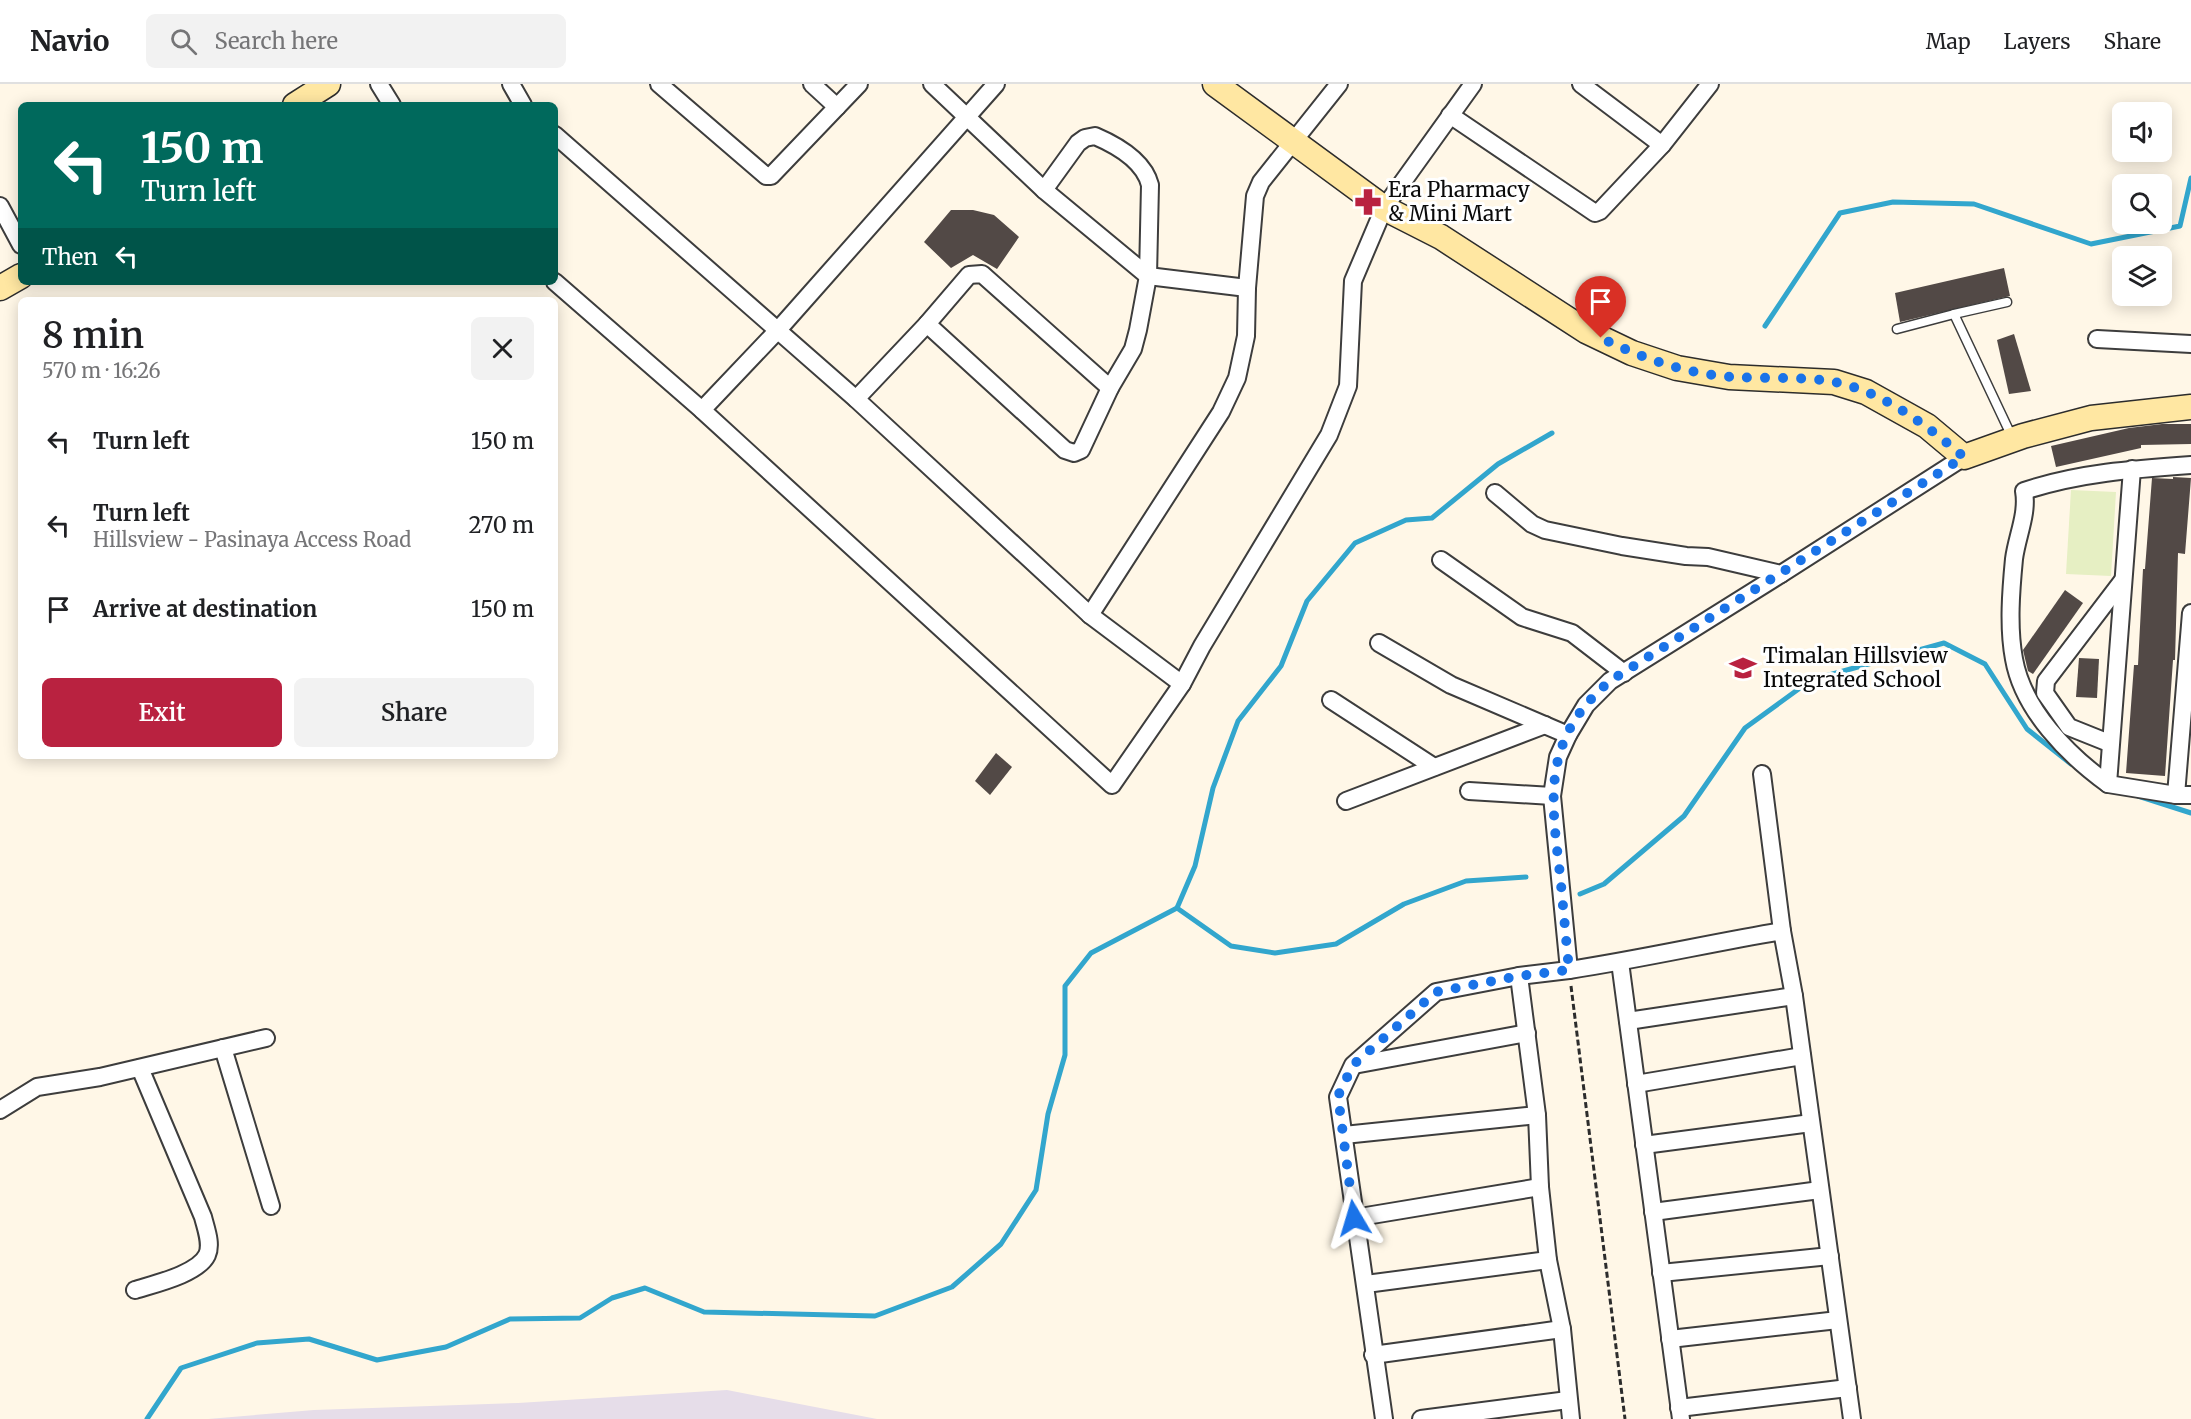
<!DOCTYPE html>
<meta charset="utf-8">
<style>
body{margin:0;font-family:Merriweather,serif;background:#f2f2f2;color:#202124;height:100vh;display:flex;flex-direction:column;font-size:22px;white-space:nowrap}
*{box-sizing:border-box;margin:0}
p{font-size:20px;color:#757577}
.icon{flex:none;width:33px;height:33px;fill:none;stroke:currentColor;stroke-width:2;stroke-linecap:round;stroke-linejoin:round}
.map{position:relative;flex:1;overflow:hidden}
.sheet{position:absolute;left:18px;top:213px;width:540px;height:462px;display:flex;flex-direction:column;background:#fff;border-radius:9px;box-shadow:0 3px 15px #0003}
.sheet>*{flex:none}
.guide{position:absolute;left:18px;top:18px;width:540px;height:183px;border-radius:9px;box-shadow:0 3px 15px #0003;background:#00695c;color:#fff;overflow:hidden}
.fabs{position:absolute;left:2112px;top:18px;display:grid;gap:12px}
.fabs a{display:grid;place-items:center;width:60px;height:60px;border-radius:9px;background:#fff;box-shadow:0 3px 15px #0003;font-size:30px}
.pin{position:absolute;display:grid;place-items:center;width:51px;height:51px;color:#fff;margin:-62px -26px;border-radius:50% 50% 50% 0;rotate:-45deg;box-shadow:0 0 6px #0007}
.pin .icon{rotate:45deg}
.me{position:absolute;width:66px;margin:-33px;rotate:353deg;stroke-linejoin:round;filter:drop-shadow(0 0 4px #0008)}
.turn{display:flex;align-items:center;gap:21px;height:126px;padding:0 24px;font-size:27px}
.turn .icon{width:78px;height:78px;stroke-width:2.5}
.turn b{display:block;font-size:42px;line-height:51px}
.then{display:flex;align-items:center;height:57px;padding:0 24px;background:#0003;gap:12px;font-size:22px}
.round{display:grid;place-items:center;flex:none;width:63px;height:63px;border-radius:9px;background:#f2f2f2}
.overview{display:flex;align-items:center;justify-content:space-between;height:102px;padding:0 24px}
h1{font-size:36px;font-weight:600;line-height:45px}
.button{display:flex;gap:12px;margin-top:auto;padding:12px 24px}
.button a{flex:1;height:69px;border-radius:9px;background:#b92240;color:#fff;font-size:24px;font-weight:600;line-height:69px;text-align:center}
.button a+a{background:#f2f2f2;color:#202124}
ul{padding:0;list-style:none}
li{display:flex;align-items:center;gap:18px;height:84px;padding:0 24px}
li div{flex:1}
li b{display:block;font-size:22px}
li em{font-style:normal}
header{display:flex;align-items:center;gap:36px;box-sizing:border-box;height:84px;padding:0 30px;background:#fff;border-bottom:2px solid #e0e0e0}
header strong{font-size:28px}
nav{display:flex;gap:33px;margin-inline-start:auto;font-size:21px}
.search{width:420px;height:54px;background:#f2f2f2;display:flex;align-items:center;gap:15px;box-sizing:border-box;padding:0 21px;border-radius:9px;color:#757577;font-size:22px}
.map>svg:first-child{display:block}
.industrial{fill:#e6dde9}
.pitch{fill:#e6efc3}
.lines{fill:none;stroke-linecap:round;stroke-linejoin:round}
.stream{stroke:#32a6cd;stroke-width:5}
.building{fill:#524946}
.lane-casing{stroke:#3d3d3d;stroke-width:11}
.street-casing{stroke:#3d3d3d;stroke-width:20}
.secondary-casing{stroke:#2c2c2c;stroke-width:27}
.path{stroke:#2c2c2c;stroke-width:3;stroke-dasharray:6 3;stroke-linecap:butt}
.lane{stroke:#fff;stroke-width:8}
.street{stroke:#fff;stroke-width:16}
.secondary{stroke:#ffe7a2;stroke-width:24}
.route{stroke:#1a73e8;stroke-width:10;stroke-dasharray:0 18}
.labels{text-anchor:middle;stroke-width:6;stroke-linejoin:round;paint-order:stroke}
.poi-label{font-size:21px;fill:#0a0a0a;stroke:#fff;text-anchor:start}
</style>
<header>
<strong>Navio</strong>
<div class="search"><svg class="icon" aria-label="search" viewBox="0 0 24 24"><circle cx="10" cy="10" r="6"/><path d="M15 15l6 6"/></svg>Search here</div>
<nav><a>Map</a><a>Layers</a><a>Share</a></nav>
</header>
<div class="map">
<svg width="2191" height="1335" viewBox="0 0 2191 1335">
<rect width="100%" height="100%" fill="#fff7e7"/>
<polygon class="industrial" points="727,1306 877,1335 208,1335 314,1326 518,1319"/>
<polygon class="pitch" points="2071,406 2116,408 2111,492 2066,490"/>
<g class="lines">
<g class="stream">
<polyline points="1765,242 1840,129 1893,118 1974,120 2091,160 2180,142 2191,94"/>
<polyline points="2138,712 2191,729"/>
<polyline points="1580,810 1604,800 1684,732 1745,644 1811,596 1944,559 1985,580 2027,645 2071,680"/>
<polyline points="1177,824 1231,862 1275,869 1336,860 1404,820 1466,797 1526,793"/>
<polyline points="147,1335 181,1284 257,1259 309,1255 377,1276 446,1263 510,1235 580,1234 612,1214 645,1204 704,1228 875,1232 952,1203 1001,1160 1036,1106 1048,1030 1065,971 1065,902 1091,869 1177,824 1195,782 1213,704 1238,637 1281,582 1307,517 1355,459 1406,436 1432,434 1498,380 1552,349"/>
</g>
</g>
<g class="building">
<polygon points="951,126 973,126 994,131 1019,153 997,185 973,171 951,184 924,158"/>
<polygon points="2004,184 2010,212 1900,238 1895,209"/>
<polygon points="2014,250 2031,307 2009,310 1997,256"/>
<polygon points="2162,340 2191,340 2191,360 2141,361 2141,364 2056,383 2051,362 2129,344"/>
<polygon points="2173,393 2191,394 2185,470 2178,469 2175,576 2173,576 2165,692 2126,689 2134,581 2138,581 2143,485 2145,485 2152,394 2173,395"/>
<polygon points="2065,506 2083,519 2033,590 2028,587 2023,566"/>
<polygon points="2079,574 2099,575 2097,614 2076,613"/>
<polygon points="996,669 1012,683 990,711 975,697"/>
</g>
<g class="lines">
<defs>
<g id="lane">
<polyline points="1954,230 2007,218"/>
<polyline points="1897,245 1954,230 2012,353"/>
</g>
<g id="street">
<polyline points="379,0 392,21"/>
<polyline points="511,0 523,21"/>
<polyline points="659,0 766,92 771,92 859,0"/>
<polyline points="812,0 837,23"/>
<polyline points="932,0 1044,106 1148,192 1247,204"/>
<polyline points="1581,0 1662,61"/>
<polyline points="1450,31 1595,129 1600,127 1662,61 1710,0"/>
<polyline points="555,51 856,315 1090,531 1182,600"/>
<polyline points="0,122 21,161"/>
<polyline points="555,198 702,326 1112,701 1182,600 1202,562 1329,351 1348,302 1353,197 1384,124 1473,0"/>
<path d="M927,240L1065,366L1074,369L1081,366L1110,304L1133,265L1138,246L1148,192L1150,101C1144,77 1116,61 1095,52L1085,54L1078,59L1044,106"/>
<polyline points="2097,255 2191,260"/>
<polyline points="856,315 927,240 969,191 982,190 1110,304"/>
<polyline points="702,326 778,246 996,0"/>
<polyline points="2132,385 2108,700 2176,711 2191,711"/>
<polyline points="1495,409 1532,440 1545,446 1622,462 1686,472 1708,473 1781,490 1964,373"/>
<polyline points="1441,476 1522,533 1572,549 1624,589"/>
<polyline points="1090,531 1221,328 1237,294 1246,252 1247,204 1255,112 1261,98 1339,0"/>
<polyline points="1379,559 1451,601 1568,651"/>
<polyline points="1331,616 1434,683"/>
<polyline points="2109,659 2069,643 2045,609 2046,597 2123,496"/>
<polyline points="1762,690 1782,847"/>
<path d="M2108,700C2068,671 2023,626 2014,575C2008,543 2011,506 2014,475C2017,452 2028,430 2024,407C2078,389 2134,385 2191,381"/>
<polyline points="1469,707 1552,712"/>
<polyline points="2176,711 2191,529"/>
<polyline points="1346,717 1545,641"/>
<polyline points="1620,878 1681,1335"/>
<path d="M1569,886C1641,875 1711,859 1782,847L1794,912L1852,1335"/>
<polyline points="1519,892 1537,1031 1540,1103 1548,1176 1562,1245 1571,1335"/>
<polyline points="1628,937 1794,912"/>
<polyline points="223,964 271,1122"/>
<polyline points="1354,981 1527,949"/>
<polyline points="1636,1000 1802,972"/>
<polyline points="0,1026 37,1003 100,993 266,954"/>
<polyline points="1344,1051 1537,1031"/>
<polyline points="1644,1061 1811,1039"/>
<polyline points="1653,1128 1820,1106"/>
<polyline points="1354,1134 1540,1103"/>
<polyline points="1661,1189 1830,1172"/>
<polyline points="1366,1200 1548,1176"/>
<path d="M135,1206C154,1200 198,1190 207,1171C212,1160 206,1145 203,1133L140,984"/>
<polyline points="1670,1255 1838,1236"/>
<polyline points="1373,1271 1562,1245"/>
<polyline points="1679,1324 1848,1304"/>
<polyline points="1384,1335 1338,1013 1353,981 1436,908 1519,892 1569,886 1552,712 1558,673 1568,651 1586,621 1610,597 1781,490"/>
<polyline points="1421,1335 1568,1316"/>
</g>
<g id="secondary">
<polyline points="1215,0 1384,124 1441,153 1586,247 1632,269 1677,284 1729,293 1834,298 1866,308 1927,342 1964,373 2023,352 2091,334 2191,323"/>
<polyline points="295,21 328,0"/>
<polyline points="0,204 21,192"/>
</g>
</defs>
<use href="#lane" class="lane-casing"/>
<use href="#street" class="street-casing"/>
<use href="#secondary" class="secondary-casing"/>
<polyline class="path" points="1571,902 1625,1335"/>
<use href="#lane" class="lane"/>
<use href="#street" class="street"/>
<use href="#secondary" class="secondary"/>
</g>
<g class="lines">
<path class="route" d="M1354,1134L1338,1012L1353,981L1436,908L1519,892L1569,886C1566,854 1563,822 1560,790C1550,710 1543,654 1610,597L1964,373C1926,341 1884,308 1834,298C1803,292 1765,295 1733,293C1686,290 1642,274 1601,254"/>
</g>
<defs>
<symbol id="pharmacy-bare" viewBox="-9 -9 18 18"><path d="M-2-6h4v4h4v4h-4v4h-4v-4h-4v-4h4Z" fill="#b92240" stroke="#fff" stroke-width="2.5" paint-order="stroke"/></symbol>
<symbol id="school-bare" viewBox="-9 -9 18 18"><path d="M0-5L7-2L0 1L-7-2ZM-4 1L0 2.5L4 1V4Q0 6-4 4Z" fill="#b92240" stroke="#fff" stroke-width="2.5" paint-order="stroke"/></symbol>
</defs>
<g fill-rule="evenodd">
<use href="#pharmacy-bare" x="1349" y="99" width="38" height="38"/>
<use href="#school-bare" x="1724" y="565" width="38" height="38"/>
</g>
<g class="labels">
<g class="poi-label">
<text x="1388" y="113">Era Pharmacy<tspan x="1388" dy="24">&amp; Mini Mart</tspan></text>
<text x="1763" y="579">Timalan Hillsview<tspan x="1763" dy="24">Integrated School</tspan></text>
</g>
</g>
</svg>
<div class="fabs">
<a><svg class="icon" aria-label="sound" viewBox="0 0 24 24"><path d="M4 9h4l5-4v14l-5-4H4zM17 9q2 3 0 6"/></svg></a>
<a><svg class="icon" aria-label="search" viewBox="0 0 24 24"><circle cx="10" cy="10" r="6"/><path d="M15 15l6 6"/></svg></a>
<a><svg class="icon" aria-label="layers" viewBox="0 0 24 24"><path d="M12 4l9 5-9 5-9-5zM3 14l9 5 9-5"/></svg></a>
</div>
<div class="pin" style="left:1601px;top:254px;background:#d93025"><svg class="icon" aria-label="arrive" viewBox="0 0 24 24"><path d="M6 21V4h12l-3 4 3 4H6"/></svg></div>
<svg class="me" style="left:1354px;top:1134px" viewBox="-20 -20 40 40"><path d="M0-17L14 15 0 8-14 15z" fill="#1a73e8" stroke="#fff" stroke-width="4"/></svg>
<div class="guide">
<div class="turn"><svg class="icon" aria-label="left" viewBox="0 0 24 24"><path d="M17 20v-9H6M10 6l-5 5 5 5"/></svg><div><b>150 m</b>Turn left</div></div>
<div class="then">Then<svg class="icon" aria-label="left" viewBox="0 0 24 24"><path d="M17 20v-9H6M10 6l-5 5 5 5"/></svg></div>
</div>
<section class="sheet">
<div class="overview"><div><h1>8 min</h1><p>570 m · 16:26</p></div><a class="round"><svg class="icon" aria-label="close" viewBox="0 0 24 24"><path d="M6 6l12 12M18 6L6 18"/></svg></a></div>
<ul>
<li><svg class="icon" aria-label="left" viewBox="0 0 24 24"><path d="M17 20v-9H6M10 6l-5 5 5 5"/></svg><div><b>Turn left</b></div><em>150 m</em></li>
<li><svg class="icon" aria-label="left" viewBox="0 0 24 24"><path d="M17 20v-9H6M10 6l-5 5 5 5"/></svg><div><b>Turn left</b><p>Hillsview - Pasinaya Access Road</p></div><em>270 m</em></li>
<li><svg class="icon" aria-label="arrive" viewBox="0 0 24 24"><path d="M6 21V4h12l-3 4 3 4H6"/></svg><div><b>Arrive at destination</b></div><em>150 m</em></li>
</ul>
<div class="button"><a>Exit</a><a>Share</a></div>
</section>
</div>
